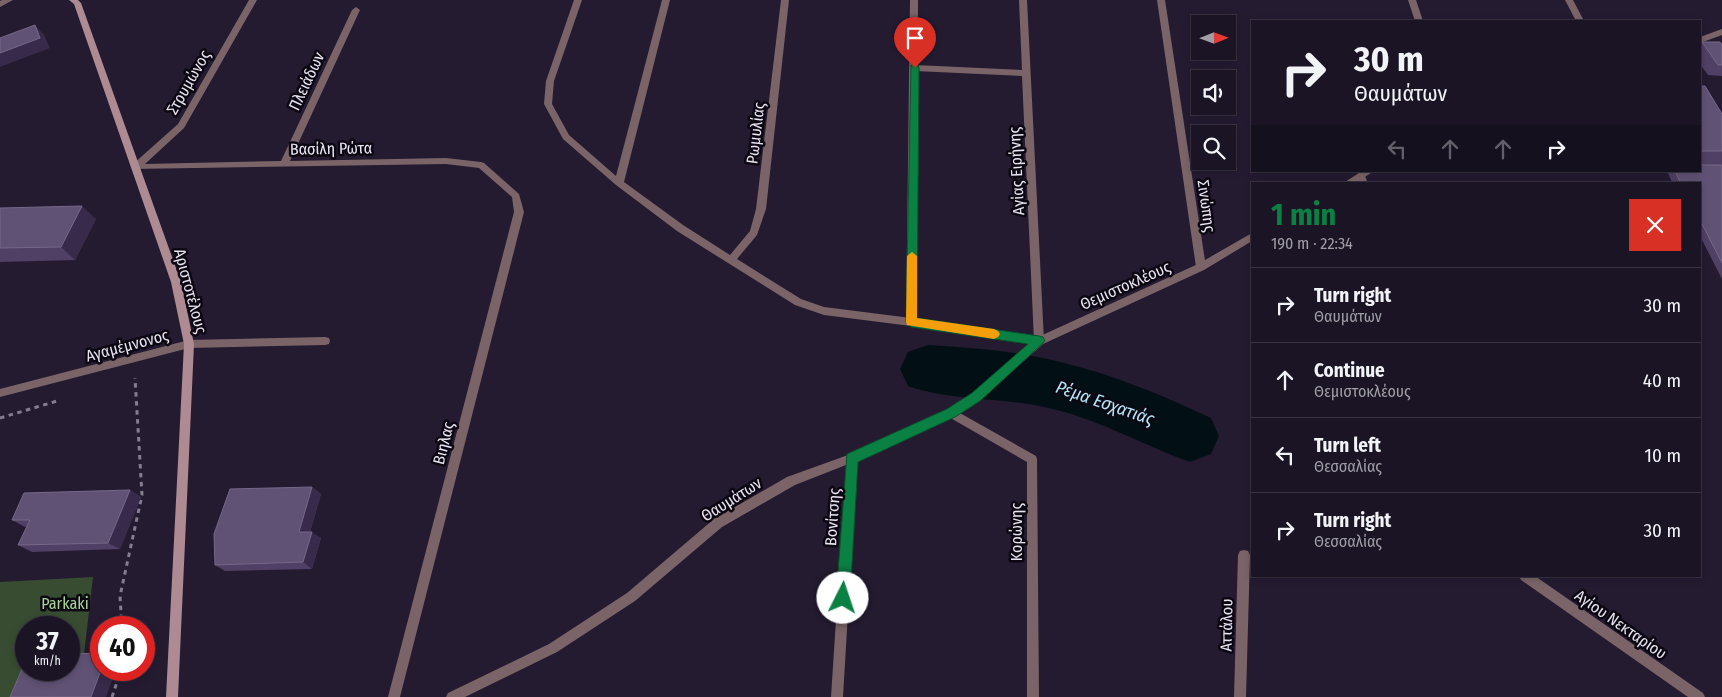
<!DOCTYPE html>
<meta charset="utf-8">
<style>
body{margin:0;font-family:"Fira Sans Condensed",sans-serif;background:#241d2d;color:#f1f3f6;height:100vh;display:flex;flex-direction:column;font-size:19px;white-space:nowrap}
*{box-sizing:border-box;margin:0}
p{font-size:16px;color:#a09ea7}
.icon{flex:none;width:28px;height:28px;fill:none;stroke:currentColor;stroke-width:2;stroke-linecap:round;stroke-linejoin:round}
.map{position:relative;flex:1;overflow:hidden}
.sheet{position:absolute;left:1251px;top:182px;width:450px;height:395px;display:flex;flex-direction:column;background:#1b1425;border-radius:0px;box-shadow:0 2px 8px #0003,0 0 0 1px #393342}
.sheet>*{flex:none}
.guide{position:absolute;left:1251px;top:20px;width:450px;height:152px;border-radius:0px;box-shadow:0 2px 8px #0003,0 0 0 1px #393342;background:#1b1425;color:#f1f3f6;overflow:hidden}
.needle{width:32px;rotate:89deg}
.fabs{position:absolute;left:1191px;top:15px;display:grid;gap:10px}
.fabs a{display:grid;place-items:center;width:45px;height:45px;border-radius:0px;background:#1b1425;box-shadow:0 2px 8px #0003,0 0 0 1px #393342;font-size:25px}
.speed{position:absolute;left:15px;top:616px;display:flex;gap:10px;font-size:25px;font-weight:700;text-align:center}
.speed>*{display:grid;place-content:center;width:65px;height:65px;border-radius:50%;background:#1b1425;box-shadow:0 2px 8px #0003,0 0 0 1px #393342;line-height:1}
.speed small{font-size:12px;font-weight:400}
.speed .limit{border:8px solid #d22;background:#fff;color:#111}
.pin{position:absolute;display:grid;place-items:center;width:42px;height:42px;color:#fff;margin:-51px -21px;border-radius:50% 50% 50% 0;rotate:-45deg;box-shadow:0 0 5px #0007}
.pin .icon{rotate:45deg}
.me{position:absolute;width:55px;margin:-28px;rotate:4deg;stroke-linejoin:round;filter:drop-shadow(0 0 4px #0008)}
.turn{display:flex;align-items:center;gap:18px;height:105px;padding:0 20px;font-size:22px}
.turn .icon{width:65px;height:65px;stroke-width:2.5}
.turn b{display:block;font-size:35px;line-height:42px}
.lanes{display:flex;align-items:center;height:48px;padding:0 20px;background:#0003;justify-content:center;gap:25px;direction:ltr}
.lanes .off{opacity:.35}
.round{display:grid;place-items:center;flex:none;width:52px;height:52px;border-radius:0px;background:#241d2d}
.headline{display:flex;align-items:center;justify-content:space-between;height:85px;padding:0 20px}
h1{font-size:30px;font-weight:700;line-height:38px;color:#0b8043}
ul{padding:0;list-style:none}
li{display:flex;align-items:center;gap:15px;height:75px;padding:0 20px;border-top:1px solid #393342}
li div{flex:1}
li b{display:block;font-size:19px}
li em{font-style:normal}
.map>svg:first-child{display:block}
.green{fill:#374c31;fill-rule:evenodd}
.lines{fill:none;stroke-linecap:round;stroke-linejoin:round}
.river{fill:#021016;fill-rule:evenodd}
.path{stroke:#847d90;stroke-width:3;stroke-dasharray:4.5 4.5;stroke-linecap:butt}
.minor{fill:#7a6468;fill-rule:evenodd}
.tertiary{fill:#7a6468;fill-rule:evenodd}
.secondary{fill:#ae8a92;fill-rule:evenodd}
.wall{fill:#504065}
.shaded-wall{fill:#372a4a}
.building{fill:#605274;stroke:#766888}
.route{fill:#0b8043;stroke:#07532c}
.slow{fill:#f59e0b}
.labels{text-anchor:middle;stroke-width:5;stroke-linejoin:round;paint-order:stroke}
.street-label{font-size:16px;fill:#e9e3f3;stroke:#0c0811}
.park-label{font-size:16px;fill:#a6d497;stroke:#0c0811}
.water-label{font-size:18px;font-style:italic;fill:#b3e5f8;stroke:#0c0811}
</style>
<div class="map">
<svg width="1722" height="697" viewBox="0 0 1722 697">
<rect width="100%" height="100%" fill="#241b31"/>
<path class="green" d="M93,577L79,697H0V582ZM26,628H69V670H26Z"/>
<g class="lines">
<path class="river" d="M928,345C973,348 1017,351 1060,362C1112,374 1162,395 1211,418L1219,436L1211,454L1190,462C1140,444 1097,418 1044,407C1000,397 950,401 908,386L900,369L908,352Z"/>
<g class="path">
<polyline points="0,418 57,401"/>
<polyline points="122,628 120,596 142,495 135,378"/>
<polyline points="112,697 121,670"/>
</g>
<g class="minor">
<polygon points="2,0 13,0 0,7 0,1"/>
<polygon points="249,0 257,0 184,128 145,164 281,161 352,10 356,7 360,10 290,161 446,158 481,162 484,163 519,194 524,212 400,697 388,697 514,212 512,197 479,168 446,164 132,169 131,167 132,165 178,124"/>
<polygon points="574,0 582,0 554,81 552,104 569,135 616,176 662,0 670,0 624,182 683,225 730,255 750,231 756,209 781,0 789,0 766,209 757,235 737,259 801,299 824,307 911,318 914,319 916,322 914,325 911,326 824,315 795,305 677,231 616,185 563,139 544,104 546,81"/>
<polygon points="1019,0 1027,0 1044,341 1043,344 1035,344 1034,341 1022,76 915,71 911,68 915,65 1022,70"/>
<polygon points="1157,0 1165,0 1206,267 1201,271 1196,267"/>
<polygon points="1408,0 1416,0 1423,21 1415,21"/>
<polygon points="1565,0 1573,0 1584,21 1576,21"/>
<polygon points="1361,172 1364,173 1368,184 1359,184 1357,175"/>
<polygon points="325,337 329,338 330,341 329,344 325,345 189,348 0,397 0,389 189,340"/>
<polygon points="951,408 1036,456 1037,459 1039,697 1027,697 1027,462 947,416 946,413 947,410"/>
<polygon points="1244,550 1248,551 1250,555 1246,697 1234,697 1238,555 1240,551"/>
<polygon points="1519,576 1535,576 1703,693 1705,697 1688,697 1521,580"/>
</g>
<g class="tertiary">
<polygon points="910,0 918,0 916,319 1038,337 1198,264 1252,233 1252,241 1204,270 1043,344 980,400 955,416 857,461 843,697 831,697 846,465 795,485 722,527 635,601 557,652 465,697 446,697 448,693 549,644 627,593 714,519 787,477 848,455 947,410 972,394 1029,344 911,326 908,325 906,322"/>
<polygon points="1722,29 1722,35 1700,43 1700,37"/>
<polygon points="1362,171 1374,171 1354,184 1342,184"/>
</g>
<polygon class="secondary" points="69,0 78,0 81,3 181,282 194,344 178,697 166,697 184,344 171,282 74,4"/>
</g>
<g class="wall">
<polygon points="1702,42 1722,45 1722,76 1708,75 1700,64 1700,44"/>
<polygon points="1700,86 1722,114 1722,165 1700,165"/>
<polygon points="1722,165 1722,279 1700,236 1700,184 1673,184 1667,171 1700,171"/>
<polygon points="0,208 96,219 75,260 0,262"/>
<polygon points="312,487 321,494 310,532 321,538 312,569 225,571 215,565"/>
<polygon points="130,490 141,497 120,549 32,552 18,545 27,527 25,527 12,520"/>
</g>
<g class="shaded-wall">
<polygon points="35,25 44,35 50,48 0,67 0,53"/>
<polygon points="82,206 96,219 75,260 61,247"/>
<polygon points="312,487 321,494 308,538 299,532"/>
<polygon points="130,490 141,497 120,549 108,543"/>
<polygon points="312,532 321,538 312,569 303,562"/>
<polygon points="101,670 116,670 106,697 91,697"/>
</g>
<g class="building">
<polygon points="35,25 40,38 0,53 0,38"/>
<polygon points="1702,42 1720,42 1722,45 1722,65 1718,65"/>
<polygon points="1700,86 1705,86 1722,114 1722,151 1700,151"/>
<polygon points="1700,165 1722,165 1722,263 1700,220 1700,184 1681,184 1675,171 1700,171"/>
<polygon points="82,206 61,247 0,248 0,208"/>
<polygon points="312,487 299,532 312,532 303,562 215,565 214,534 230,489"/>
<polygon points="130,490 108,543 18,545 30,520 12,520 24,493"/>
<polygon points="101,653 101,670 91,697 10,697 26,660 26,670 69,670 69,654"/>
</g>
<polygon class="route" points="911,65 918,65 919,68 917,318 1039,336 1043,337 1045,341 980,401 955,417 858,462 850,598 848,602 843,604 838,602 836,598 847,454 947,409 972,393 1028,344 911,327 906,322"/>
<polygon class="slow" points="912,252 917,256 917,318 994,329 998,331 1000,334 998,337 994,339 907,325 906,322 907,256"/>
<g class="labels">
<g class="street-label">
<text transform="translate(306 81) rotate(-65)" y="6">Πλειάδων</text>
<text transform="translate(188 82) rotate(-60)" y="6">Στρυμώνος</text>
<text transform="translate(755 133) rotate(-83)" y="6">Ρωμυλίας</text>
<text transform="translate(331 148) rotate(-1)" y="6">Βασίλη Ρώτα</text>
<text transform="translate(1016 171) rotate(-93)" y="6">Αγίας Ειρήνης</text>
<text transform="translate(1207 206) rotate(82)" y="6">Σινώπης</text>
<text transform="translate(1125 285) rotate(-24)" y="6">Θεμιστοκλέους</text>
<text transform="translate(191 291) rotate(75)" y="6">Αριστοτέλους</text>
<text transform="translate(127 345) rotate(-15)" y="6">Αγαμέμνονος</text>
<text transform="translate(443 443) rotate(-76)" y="6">Βιηλας</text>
<text transform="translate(731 499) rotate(-32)" y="6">Θαυμάτων</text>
<text transform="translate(832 517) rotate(-86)" y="6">Βονίτσης</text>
<text transform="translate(1016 532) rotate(-90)" y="6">Κορώνης</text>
<text transform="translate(1621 624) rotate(35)" y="6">Αγίου Νεκταρίου</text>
<text transform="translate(1226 625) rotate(-89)" y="6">Αττάλου</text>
</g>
<g class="park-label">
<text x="65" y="609">Parkaki</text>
</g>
<g class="water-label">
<text transform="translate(1105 403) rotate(19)" y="6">Ρέμα Εσχατιάς</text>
</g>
</g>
</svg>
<div class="fabs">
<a><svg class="needle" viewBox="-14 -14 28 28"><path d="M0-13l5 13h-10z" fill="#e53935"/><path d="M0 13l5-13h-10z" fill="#a09ea7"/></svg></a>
<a><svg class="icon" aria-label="sound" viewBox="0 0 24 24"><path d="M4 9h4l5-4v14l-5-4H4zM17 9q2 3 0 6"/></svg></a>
<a><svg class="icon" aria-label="search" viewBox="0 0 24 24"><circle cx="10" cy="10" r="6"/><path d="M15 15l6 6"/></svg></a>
</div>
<div class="speed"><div>37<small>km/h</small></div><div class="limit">40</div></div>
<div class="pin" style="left:915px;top:68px;background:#d93025"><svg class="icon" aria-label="arrive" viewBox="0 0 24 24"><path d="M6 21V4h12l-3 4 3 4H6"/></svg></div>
<svg class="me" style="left:843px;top:598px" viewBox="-20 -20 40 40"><circle r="19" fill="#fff"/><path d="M0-13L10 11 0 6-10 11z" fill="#0b8043"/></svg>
<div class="guide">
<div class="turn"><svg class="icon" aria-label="right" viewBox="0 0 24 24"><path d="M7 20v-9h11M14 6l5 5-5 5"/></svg><div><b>30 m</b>Θαυμάτων</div></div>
<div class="lanes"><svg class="icon off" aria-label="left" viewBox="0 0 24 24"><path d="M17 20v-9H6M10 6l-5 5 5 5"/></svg><svg class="icon off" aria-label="ahead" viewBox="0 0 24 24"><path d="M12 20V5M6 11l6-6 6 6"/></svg><svg class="icon off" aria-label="ahead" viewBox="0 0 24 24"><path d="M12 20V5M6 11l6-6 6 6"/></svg><svg class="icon" aria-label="right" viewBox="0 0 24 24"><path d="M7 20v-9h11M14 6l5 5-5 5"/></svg></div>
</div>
<section class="sheet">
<div class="headline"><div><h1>1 min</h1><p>190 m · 22:34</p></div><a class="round" style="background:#d93025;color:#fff"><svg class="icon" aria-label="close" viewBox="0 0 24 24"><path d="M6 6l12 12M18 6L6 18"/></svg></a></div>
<ul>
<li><svg class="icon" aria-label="right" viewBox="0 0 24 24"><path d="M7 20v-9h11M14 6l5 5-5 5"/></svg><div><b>Turn right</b><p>Θαυμάτων</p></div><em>30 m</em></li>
<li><svg class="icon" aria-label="ahead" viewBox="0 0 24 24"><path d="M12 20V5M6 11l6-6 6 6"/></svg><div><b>Continue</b><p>Θεμιστοκλέους</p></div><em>40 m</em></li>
<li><svg class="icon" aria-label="left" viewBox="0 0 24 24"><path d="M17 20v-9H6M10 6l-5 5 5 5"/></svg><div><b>Turn left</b><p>Θεσσαλίας</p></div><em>10 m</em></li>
<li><svg class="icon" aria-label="right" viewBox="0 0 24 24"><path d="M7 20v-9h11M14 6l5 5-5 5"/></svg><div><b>Turn right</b><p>Θεσσαλίας</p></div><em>30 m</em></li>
</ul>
</section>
</div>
